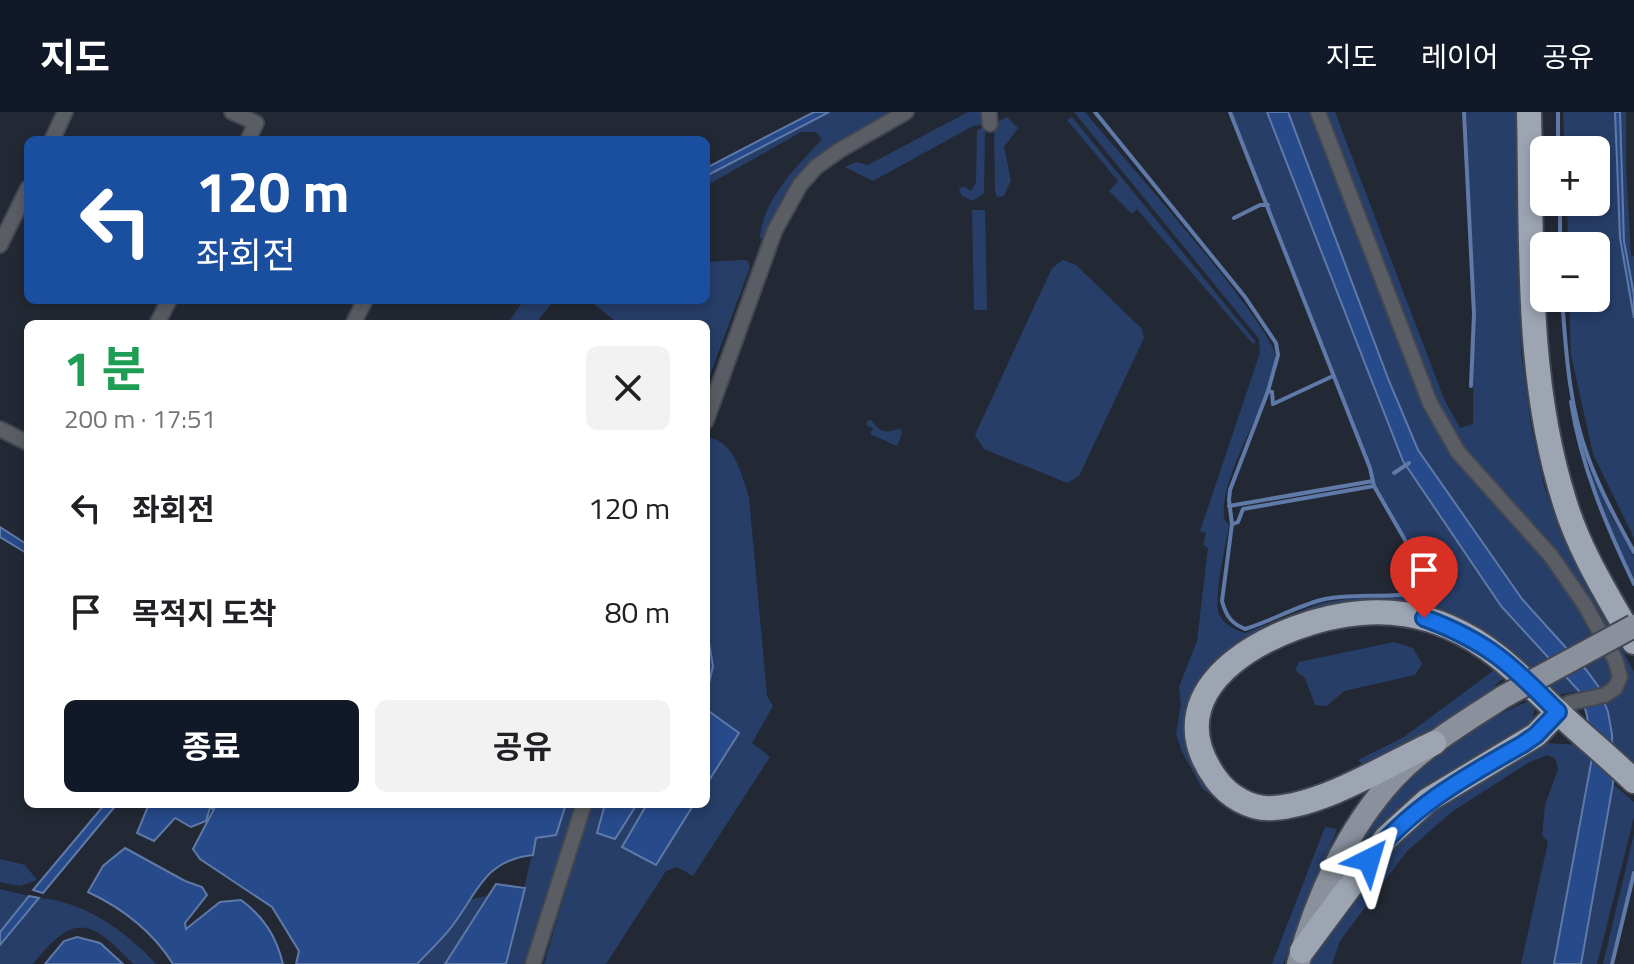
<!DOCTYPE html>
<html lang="ko">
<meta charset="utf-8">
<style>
body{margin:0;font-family:"Titillium Web","Noto Sans KR",sans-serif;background:#f2f2f2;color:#202124;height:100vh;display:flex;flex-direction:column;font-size:30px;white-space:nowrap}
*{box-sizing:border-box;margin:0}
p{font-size:26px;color:#757577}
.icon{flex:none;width:44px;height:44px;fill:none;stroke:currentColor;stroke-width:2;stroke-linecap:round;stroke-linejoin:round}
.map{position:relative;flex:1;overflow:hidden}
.sheet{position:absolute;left:24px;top:208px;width:686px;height:488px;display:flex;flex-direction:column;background:#fff;border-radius:12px;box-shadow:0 4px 12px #0003}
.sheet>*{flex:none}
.guide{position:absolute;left:24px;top:24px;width:686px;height:168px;border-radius:12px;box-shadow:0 4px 12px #0003;background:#1a4fa0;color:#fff;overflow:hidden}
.tools{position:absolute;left:1530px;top:24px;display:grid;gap:16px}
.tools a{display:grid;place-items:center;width:80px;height:80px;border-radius:12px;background:#fff;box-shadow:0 4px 12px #0003;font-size:40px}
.pin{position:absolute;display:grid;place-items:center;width:68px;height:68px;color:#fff;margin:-82px -34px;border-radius:50% 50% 50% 0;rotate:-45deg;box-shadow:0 0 8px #0007}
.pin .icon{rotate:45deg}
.me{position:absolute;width:88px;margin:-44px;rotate:40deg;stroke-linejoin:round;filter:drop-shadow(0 0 6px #0008)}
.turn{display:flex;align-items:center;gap:28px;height:168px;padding:0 40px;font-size:36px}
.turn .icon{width:104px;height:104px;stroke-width:2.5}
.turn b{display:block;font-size:56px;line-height:68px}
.round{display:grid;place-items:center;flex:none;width:84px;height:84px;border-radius:12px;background:#f2f2f2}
.summary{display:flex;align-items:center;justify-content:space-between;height:136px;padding:0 40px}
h1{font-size:48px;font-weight:700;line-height:60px;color:#1e9e55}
.action{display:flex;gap:16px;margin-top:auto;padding:16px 40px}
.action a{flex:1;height:92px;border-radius:12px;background:#111827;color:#fff;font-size:32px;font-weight:700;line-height:92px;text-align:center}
.action a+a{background:#f2f2f2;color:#202124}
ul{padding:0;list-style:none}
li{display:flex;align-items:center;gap:24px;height:104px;padding:0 40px}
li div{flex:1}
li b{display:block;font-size:30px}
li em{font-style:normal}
header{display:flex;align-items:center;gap:48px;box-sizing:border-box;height:112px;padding:0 40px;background:#111827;color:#fff}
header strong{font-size:38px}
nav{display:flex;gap:44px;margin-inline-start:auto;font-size:28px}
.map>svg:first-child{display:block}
.green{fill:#273e68}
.water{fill:#274a8a;stroke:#5f79a8;stroke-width:2}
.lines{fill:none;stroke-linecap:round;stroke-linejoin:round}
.stream{stroke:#5f79a8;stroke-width:4}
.street-casing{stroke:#424752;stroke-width:18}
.primary-casing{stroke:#424752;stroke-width:26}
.highway-casing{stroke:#424752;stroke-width:28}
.street{stroke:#5a5d63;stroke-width:14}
.primary{stroke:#8a919c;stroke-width:22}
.highway{stroke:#9da5b3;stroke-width:24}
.primary-bridge-casing{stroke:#424752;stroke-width:26;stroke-linecap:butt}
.primary-bridge{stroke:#8a919c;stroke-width:22}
.route-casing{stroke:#114b97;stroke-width:20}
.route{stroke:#1a73e8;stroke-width:14}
</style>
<header>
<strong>지도</strong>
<nav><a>지도</a><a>레이어</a><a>공유</a></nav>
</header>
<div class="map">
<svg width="1634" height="852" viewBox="0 0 1634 852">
<rect width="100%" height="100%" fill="#232934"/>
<g class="green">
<path d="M829,0H894C828,37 791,54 763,128L760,125C764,85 797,55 822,27L816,20H801L706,74V64Z"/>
<polygon points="968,0 984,0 986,11 971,15 873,69 845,55 856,50 868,53"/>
<path d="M1074,0H1085C1112,33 1278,218 1275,245C1271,294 1219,360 1224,407L1229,413C1226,431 1213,488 1219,502C1224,513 1235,518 1245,521L1321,491L1359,485L1427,483L1434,476L1413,444L1375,374L1371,356L1232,0H1267L1403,349L1501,494L1579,579L1557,583L1459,512H1292L1193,602L1246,702L1238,703L1202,676L1182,640L1176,622L1181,593L1179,575L1197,529L1208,436L1203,433L1206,421L1200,419L1260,241L1259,227Z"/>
<path d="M1288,0H1312L1407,251L1424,293L1452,345C1503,399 1554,453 1591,517C1601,533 1612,548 1612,567L1608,573L1599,577L1587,559L1522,487L1418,338L1389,269Z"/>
<polygon points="1326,0 1335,0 1444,287 1460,316 1473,312 1474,171 1466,0 1516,0 1521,240 1531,314 1544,374 1560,419 1634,560 1634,658 1613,638 1612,622 1605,590 1620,580 1628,568 1621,545 1588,489 1544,425 1458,330 1440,300"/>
<polygon points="1563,0 1615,0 1620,126 1634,206 1634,426 1593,342 1571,243 1569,186 1596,186 1596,134 1568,134 1567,90 1596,90 1596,38 1565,38"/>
<polygon points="1620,0 1626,0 1626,54 1631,143 1634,144 1634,183 1624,129"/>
<polygon points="1007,5 1018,16 1004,35 1011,68 1004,84 997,85 995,79 994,12"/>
<polygon points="1072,5 1256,230 1253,232 1137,97 1132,102 1109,79 1118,69 1067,8"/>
<polygon points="985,15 984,81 973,89 961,83 959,76 965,75 971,79 976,70 977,18"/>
<polygon points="972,98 985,98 987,198 974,198"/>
<polygon points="743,148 748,149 750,155 707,271 706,212 619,212 589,188 706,188 706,150"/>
<polygon points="1063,148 1076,153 1142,217 1144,226 1079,364 1067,371 984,337 975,323 1052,156"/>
<polygon points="524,188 554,188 535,212 507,212"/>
<path d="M871,308C881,321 885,322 900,316L902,321L897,334L870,322L873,316L867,314V309Z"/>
<path d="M710,326C734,329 743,366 749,385L767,584L773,594L752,631L770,645L693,764L677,755L666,759L606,852H544L591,692H605L597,721L615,727L637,692H706V585L713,554L706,512V331Z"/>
<polygon points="1588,359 1591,359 1613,407 1634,443 1634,468 1612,421"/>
<polygon points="1394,530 1413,536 1422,552 1415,563 1344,579 1327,594 1315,593 1305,566 1295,558 1299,550"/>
<polygon points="1493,559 1504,566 1495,573 1496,578 1411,630 1364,654 1358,648 1404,625"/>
<path d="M1530,589L1534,596L1532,613L1335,776C1351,745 1367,714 1390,687C1421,652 1487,603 1530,589Z"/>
<polygon points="1543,631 1581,633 1592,646 1554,852 1521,852 1548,730 1542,723 1545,693 1558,657 1555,646 1547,643 1528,651 1453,699 1407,739 1340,829 1332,852 1308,852 1310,846 1397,729 1423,703"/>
<polygon points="1613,672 1634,690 1634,705 1597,852 1581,852"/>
<polygon points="566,692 577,692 527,852 506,852 536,726 556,723"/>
<polygon points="1325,715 1337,717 1283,852 1272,852"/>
<polygon points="1634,722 1634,757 1610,852 1603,852"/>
<polygon points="0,747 25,753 37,768 20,774 0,770"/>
<polygon points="0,777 29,784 0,820"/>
<polygon points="487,784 445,852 417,852 455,811 468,788"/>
<path d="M39,786C84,789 126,819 156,852H133C89,806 74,801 33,852H0V833Z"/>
</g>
<g class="water">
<polygon points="814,0 829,0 706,64 706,56"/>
<path d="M1267,0H1288L1389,269L1418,338L1522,487L1587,559L1598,574L1608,600L1612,622L1613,672L1581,852H1554L1592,646C1590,622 1589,602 1579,579L1501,494L1403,349Z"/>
<polygon points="1615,0 1620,0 1624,129 1634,183 1634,206 1620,126"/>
<polygon points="0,415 28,433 28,442 0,425"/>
<polygon points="706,512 713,554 706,585"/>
<polygon points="710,600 739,621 706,673 706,606"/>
<polygon points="105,692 117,692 43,781 33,778"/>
<path d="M149,692H566L556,723L536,726L533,743C486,748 479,777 455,810C445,825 430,838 417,852H296L299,839L272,795L200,747L193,737L214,697L210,696L206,709L191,715L175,706L154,729L137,721Z"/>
<polygon points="605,692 637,692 615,727 597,721"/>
<polygon points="647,692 694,692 656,753 622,735"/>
<path d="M125,736L185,769L202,775L207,783L185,811L186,817L220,790L241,788C264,805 276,824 283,852H173C153,820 122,796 88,780L103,754Z"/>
<polygon points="496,772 525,776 506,852 445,852"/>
<polygon points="29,784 39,786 0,833 0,820"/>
<polygon points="77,825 100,831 123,852 45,852 64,829"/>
</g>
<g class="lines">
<g class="stream">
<path d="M1095,0L1245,185L1276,231L1278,243L1268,279L1230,378L1229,388L1232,412L1222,489C1226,504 1231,511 1245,517C1271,509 1295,495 1321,488C1355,479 1404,490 1432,475L1374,374L1370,356L1230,0"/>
<polyline points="1464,0 1474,202 1471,274"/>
<polyline points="1558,0 1558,38"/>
<polyline points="1560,90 1560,134"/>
<polyline points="1234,106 1260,93 1268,93"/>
<path d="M1562,186C1566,239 1569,295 1588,345C1600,378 1617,409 1634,440"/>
<polyline points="1268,279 1272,280 1273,292 1333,264"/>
<path d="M1571,290C1581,354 1606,413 1634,472"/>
<polyline points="1394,361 1409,351"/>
<polyline points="1229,394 1373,369"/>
<polyline points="1233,412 1238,410 1243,397 1374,374"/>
<polyline points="1612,852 1634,761"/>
</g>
<defs>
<g id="street">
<polyline points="232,0 256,11 248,28"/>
<polyline points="989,0 990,12"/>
<polyline points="1318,0 1430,291 1458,340 1551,444 1585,493 1615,547 1620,565 1615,576 1605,583 1569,591 1558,600"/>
<polyline points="52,28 65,0"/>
<polyline points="0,133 28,76"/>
<polyline points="157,212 169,188"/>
<polyline points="353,212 365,188"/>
<polyline points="706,309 775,118 800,73 816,55 840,38 906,0"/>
<polyline points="0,317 28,331"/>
<polyline points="533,852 584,692"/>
</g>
<path id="primary" d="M1298,852C1316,786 1347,717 1394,666C1425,633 1465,610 1503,585"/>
<g id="highway">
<path d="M1529,0C1532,128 1525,264 1564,388C1579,439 1608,484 1634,530"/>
<path d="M1434,631C1387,653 1324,693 1273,696C1251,698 1228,684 1216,667C1146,571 1283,507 1361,501C1390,498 1422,503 1449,515C1494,534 1523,567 1558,600C1582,623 1609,645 1634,669"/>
<polyline points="1302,839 1386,726 1428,688 1536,623 1558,600"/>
</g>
</defs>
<use href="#street" class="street-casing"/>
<use href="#primary" class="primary-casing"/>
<use href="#highway" class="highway-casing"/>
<use href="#street" class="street"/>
<use href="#primary" class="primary"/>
<use href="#highway" class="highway"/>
<defs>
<polyline id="primary-bridge" points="1503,585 1634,514"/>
</defs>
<use href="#primary-bridge" class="primary-bridge-casing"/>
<use href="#primary-bridge" class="primary-bridge"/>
</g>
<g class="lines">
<defs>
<path id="route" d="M1369,748C1410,695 1465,665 1523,632L1536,623L1558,600C1512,553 1487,529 1424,506"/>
</defs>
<use href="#route" class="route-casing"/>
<use href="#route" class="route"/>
</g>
</svg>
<div class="tools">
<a>+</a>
<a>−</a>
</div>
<div class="pin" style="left:1424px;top:506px;background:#d93025"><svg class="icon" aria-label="arrive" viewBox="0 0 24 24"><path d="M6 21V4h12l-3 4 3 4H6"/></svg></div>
<svg class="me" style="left:1369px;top:748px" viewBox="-20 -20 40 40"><path d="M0-17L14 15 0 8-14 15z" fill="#1a73e8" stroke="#fff" stroke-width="4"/></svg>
<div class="guide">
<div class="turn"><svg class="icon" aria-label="left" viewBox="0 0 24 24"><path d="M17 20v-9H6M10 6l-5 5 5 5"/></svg><div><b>120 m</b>좌회전</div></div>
</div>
<section class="sheet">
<div class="summary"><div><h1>1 분</h1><p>200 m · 17:51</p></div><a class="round"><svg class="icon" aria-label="close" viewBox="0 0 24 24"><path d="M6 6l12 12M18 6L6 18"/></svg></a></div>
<ul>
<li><svg class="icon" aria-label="left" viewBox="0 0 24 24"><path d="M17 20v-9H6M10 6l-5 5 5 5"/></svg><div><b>좌회전</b></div><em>120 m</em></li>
<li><svg class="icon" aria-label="arrive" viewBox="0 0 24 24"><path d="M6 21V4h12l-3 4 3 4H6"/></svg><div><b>목적지 도착</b></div><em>80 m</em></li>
</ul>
<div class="action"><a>종료</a><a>공유</a></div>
</section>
</div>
